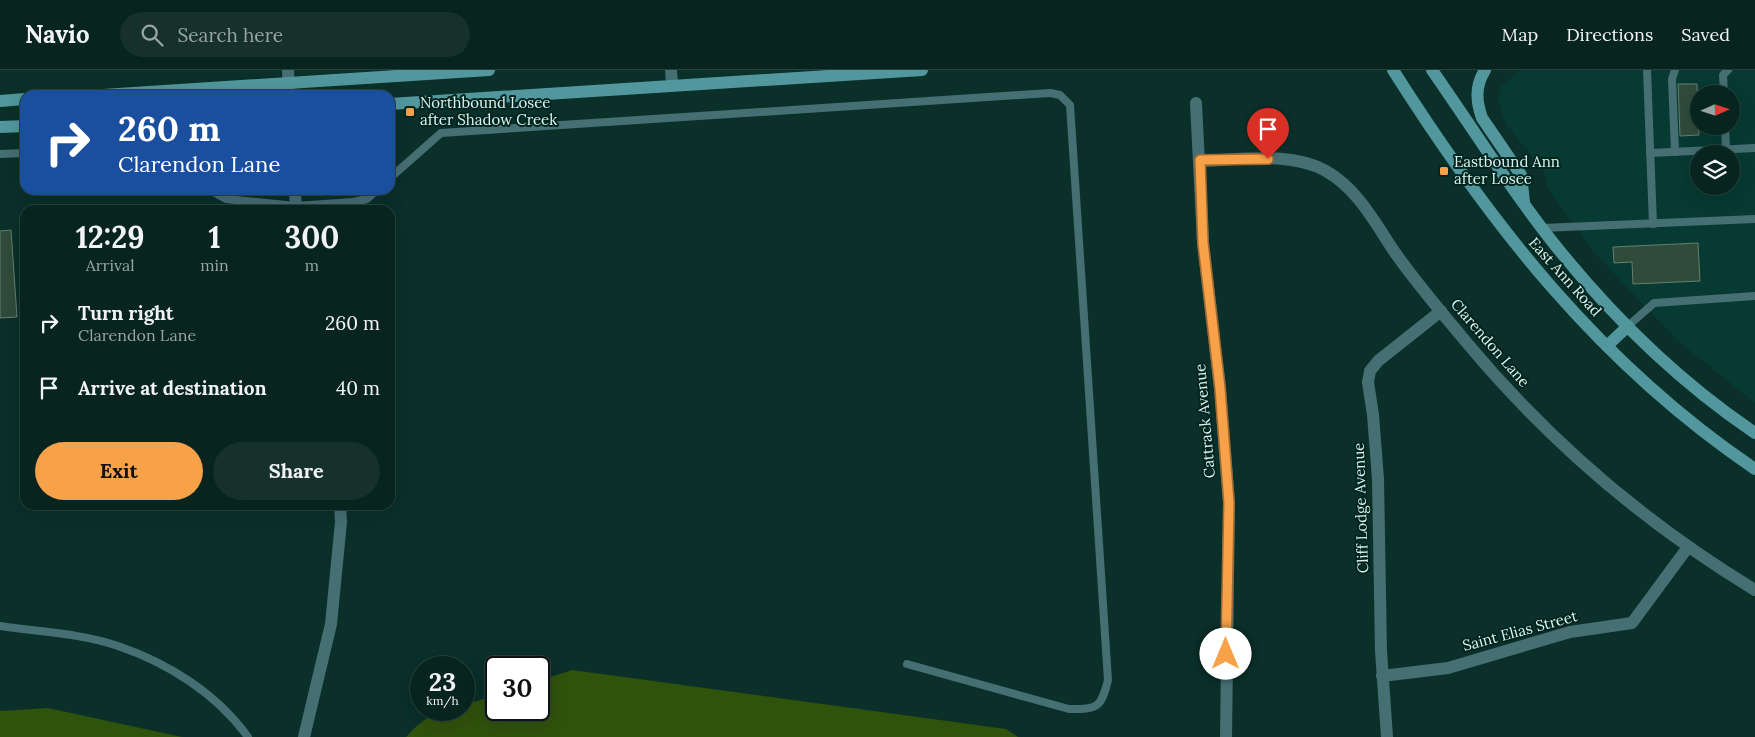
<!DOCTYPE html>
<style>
body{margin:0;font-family:Lora,serif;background:#16302c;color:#f1f3f6;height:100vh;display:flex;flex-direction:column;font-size:19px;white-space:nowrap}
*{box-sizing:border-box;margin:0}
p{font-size:16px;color:#98a4a4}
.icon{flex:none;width:28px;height:28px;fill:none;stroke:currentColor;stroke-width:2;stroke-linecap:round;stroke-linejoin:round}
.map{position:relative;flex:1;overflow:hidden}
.details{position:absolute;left:20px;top:135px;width:375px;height:305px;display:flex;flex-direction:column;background:#08241f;border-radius:15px;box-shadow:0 5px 20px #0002,0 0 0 1px #29413d}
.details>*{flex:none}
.banner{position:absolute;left:20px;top:20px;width:375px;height:105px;border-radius:15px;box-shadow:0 5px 20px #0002,0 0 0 1px #29413d;background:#1a4fa0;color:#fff;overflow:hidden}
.needle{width:32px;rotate:87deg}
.controls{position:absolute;left:1690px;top:15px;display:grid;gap:10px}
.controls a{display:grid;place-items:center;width:50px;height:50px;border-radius:50%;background:#08241f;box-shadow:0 5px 20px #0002,0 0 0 1px #29413d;font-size:25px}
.speed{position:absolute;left:410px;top:586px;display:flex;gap:10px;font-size:25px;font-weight:700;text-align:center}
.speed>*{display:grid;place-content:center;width:65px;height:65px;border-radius:50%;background:#08241f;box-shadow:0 5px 20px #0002,0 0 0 1px #29413d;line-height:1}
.speed small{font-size:12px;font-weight:400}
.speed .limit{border:2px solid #111;border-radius:8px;background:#fff;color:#111}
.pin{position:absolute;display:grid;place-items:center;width:42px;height:42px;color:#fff;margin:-51px -21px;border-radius:50% 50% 50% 0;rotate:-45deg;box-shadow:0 0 5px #0007}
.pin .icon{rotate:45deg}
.me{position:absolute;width:55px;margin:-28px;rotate:0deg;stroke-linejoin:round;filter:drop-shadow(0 0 4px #0008)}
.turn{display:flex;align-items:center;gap:18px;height:105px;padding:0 15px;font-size:22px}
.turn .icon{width:65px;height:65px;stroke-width:2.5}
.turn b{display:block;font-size:35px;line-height:42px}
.eta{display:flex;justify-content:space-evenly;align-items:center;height:85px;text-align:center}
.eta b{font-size:30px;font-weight:700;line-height:35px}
.primary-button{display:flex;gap:10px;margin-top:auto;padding:10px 15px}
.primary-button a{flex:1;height:58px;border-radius:30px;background:#f7a149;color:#111;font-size:20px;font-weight:700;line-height:58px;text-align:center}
.primary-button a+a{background:#16302c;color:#f1f3f6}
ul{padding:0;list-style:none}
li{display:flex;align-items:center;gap:15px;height:65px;padding:0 15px}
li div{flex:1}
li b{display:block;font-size:19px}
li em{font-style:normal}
header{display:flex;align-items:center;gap:30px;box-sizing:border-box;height:70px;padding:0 25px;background:#08241f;border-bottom:1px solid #29413d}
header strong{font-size:24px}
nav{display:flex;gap:28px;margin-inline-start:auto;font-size:18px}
.search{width:350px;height:45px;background:#16302c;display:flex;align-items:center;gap:12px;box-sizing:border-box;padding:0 18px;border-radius:28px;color:#98a4a4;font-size:19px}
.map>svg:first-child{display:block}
.built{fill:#063a32;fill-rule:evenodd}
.green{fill:#2f520c}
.building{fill:#304b3a;stroke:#64806e}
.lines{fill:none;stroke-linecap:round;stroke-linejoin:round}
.lane{stroke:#466f73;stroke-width:8}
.street{stroke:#466f73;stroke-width:12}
.secondary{stroke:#51979d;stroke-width:12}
.route-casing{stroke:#a1692f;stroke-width:12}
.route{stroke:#f7a149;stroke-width:9}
.poi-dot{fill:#f7a149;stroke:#002620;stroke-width:2}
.labels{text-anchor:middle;stroke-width:4;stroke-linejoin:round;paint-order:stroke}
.poi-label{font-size:15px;fill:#def2ed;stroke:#002620;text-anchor:start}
.street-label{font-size:15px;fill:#def2ed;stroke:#002620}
</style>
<header>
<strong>Navio</strong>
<div class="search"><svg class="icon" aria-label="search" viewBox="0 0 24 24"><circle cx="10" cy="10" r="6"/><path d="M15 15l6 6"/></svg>Search here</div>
<nav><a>Map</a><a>Directions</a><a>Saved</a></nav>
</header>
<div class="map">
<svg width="1755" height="667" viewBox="0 0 1755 667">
<rect width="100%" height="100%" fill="#0a3029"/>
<path class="built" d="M1520,0H1755V333L1676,269L1594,182L1548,119L1544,101L1506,54L1498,31L1501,17ZM1699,24H1731V56H1699ZM1699,84H1731V116H1699Z"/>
<g class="green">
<path d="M572,600L1006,659L1018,667H406C425,647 435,640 464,640V635L496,625V640H539V611Z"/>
<polygon points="48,638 182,667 0,667 0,641"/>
</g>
<g class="building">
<polygon points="1678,14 1697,14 1699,65 1680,66"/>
<polygon points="11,160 17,247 0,248 0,161"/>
<polygon points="1698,173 1700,211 1633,214 1632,192 1614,193 1613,177"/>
</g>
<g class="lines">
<g class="lane">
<polyline points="1647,0 1653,154"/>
<polyline points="1724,24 1723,5 1728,0"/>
<polyline points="1725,56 1726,79"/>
<polyline points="1675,82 1672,9 1675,0"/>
<polyline points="1650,83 1755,78"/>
<polyline points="0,84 25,83"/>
<path d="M390,108L441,63L1050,23L1060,25L1070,35L1108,610C1101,638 1098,639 1069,639L907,594"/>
<polyline points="210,120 226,129 296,136 353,132 367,129 377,120"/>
<polyline points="1542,158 1755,149"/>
<polyline points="1628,256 1654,233 1755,226"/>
<path d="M0,556C38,562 81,563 118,576C168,593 216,623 248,667"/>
</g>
<g class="street">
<polyline points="288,0 289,25"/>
<polyline points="671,0 672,15"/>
<polyline points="1196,33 1203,173 1220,318 1229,433 1226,667"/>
<path d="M1199,91C1239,90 1290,81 1326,101C1359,120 1376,155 1396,184C1418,215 1443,244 1467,273C1549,371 1646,454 1755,520"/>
<polyline points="295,120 296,140"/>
<polyline points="1382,606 1448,598 1570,562 1632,553 1688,477"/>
<polyline points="304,667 331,554 341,452 340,435"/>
<polyline points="1387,667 1381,581 1378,409 1373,345 1368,312 1370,301 1378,291 1441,241"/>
</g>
<g class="secondary">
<path d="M1393,0C1492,156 1600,294 1755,399"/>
<path d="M1432,0C1474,60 1513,123 1559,180C1615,249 1681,313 1755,363"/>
<path d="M1485,0C1475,16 1476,31 1482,48L1521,105L1524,132"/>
<polyline points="103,25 489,0"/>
<polyline points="0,31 25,29"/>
<polyline points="390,34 922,0"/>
<polyline points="0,57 25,56"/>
<polyline points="1607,276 1628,256"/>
</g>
</g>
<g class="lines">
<defs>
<polyline id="route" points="1226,584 1229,433 1220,318 1203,173 1200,90 1268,89"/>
</defs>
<use href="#route" class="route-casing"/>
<use href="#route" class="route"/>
</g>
<g class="poi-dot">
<rect x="405" y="37" width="10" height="10" rx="2.5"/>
<rect x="1439" y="96" width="10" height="10" rx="2.5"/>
</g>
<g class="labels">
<g class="poi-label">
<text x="420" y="38">Northbound Losee<tspan x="420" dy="17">after Shadow Creek</tspan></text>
<text x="1454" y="97">Eastbound Ann<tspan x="1454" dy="17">after Losee</tspan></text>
</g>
<g class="street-label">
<text transform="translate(1565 207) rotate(48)" y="5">East Ann Road</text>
<text transform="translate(1490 273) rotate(49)" y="5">Clarendon Lane</text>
<text transform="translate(1205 351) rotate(-95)" y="5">Cattrack Avenue</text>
<text transform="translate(1361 438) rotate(-92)" y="5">Cliff Lodge Avenue</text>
<text transform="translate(1520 561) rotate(-15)" y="5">Saint Elias Street</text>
</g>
</g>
</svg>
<div class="controls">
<a><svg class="needle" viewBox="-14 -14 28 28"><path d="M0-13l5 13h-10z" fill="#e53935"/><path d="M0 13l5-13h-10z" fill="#98a4a4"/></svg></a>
<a><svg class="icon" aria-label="layers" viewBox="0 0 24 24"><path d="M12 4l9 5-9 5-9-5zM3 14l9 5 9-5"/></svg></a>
</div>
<div class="speed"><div>23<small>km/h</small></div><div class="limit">30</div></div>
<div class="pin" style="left:1268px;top:89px;background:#d93025"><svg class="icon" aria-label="arrive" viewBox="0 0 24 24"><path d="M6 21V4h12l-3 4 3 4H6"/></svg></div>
<svg class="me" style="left:1226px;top:584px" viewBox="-20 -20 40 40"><circle r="19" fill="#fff"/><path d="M0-13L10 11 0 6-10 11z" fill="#f7a149"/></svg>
<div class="banner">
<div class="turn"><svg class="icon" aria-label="right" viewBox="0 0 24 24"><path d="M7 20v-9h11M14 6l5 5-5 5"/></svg><div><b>260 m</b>Clarendon Lane</div></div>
</div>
<section class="details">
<div class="eta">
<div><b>12:29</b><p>Arrival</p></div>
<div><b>1</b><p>min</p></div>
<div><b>300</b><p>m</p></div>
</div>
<ul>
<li><svg class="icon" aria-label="right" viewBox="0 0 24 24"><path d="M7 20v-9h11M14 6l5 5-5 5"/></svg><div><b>Turn right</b><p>Clarendon Lane</p></div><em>260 m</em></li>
<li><svg class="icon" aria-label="arrive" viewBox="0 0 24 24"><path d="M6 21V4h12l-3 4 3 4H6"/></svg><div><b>Arrive at destination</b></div><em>40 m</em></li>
</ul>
<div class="primary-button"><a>Exit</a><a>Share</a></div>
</section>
</div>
